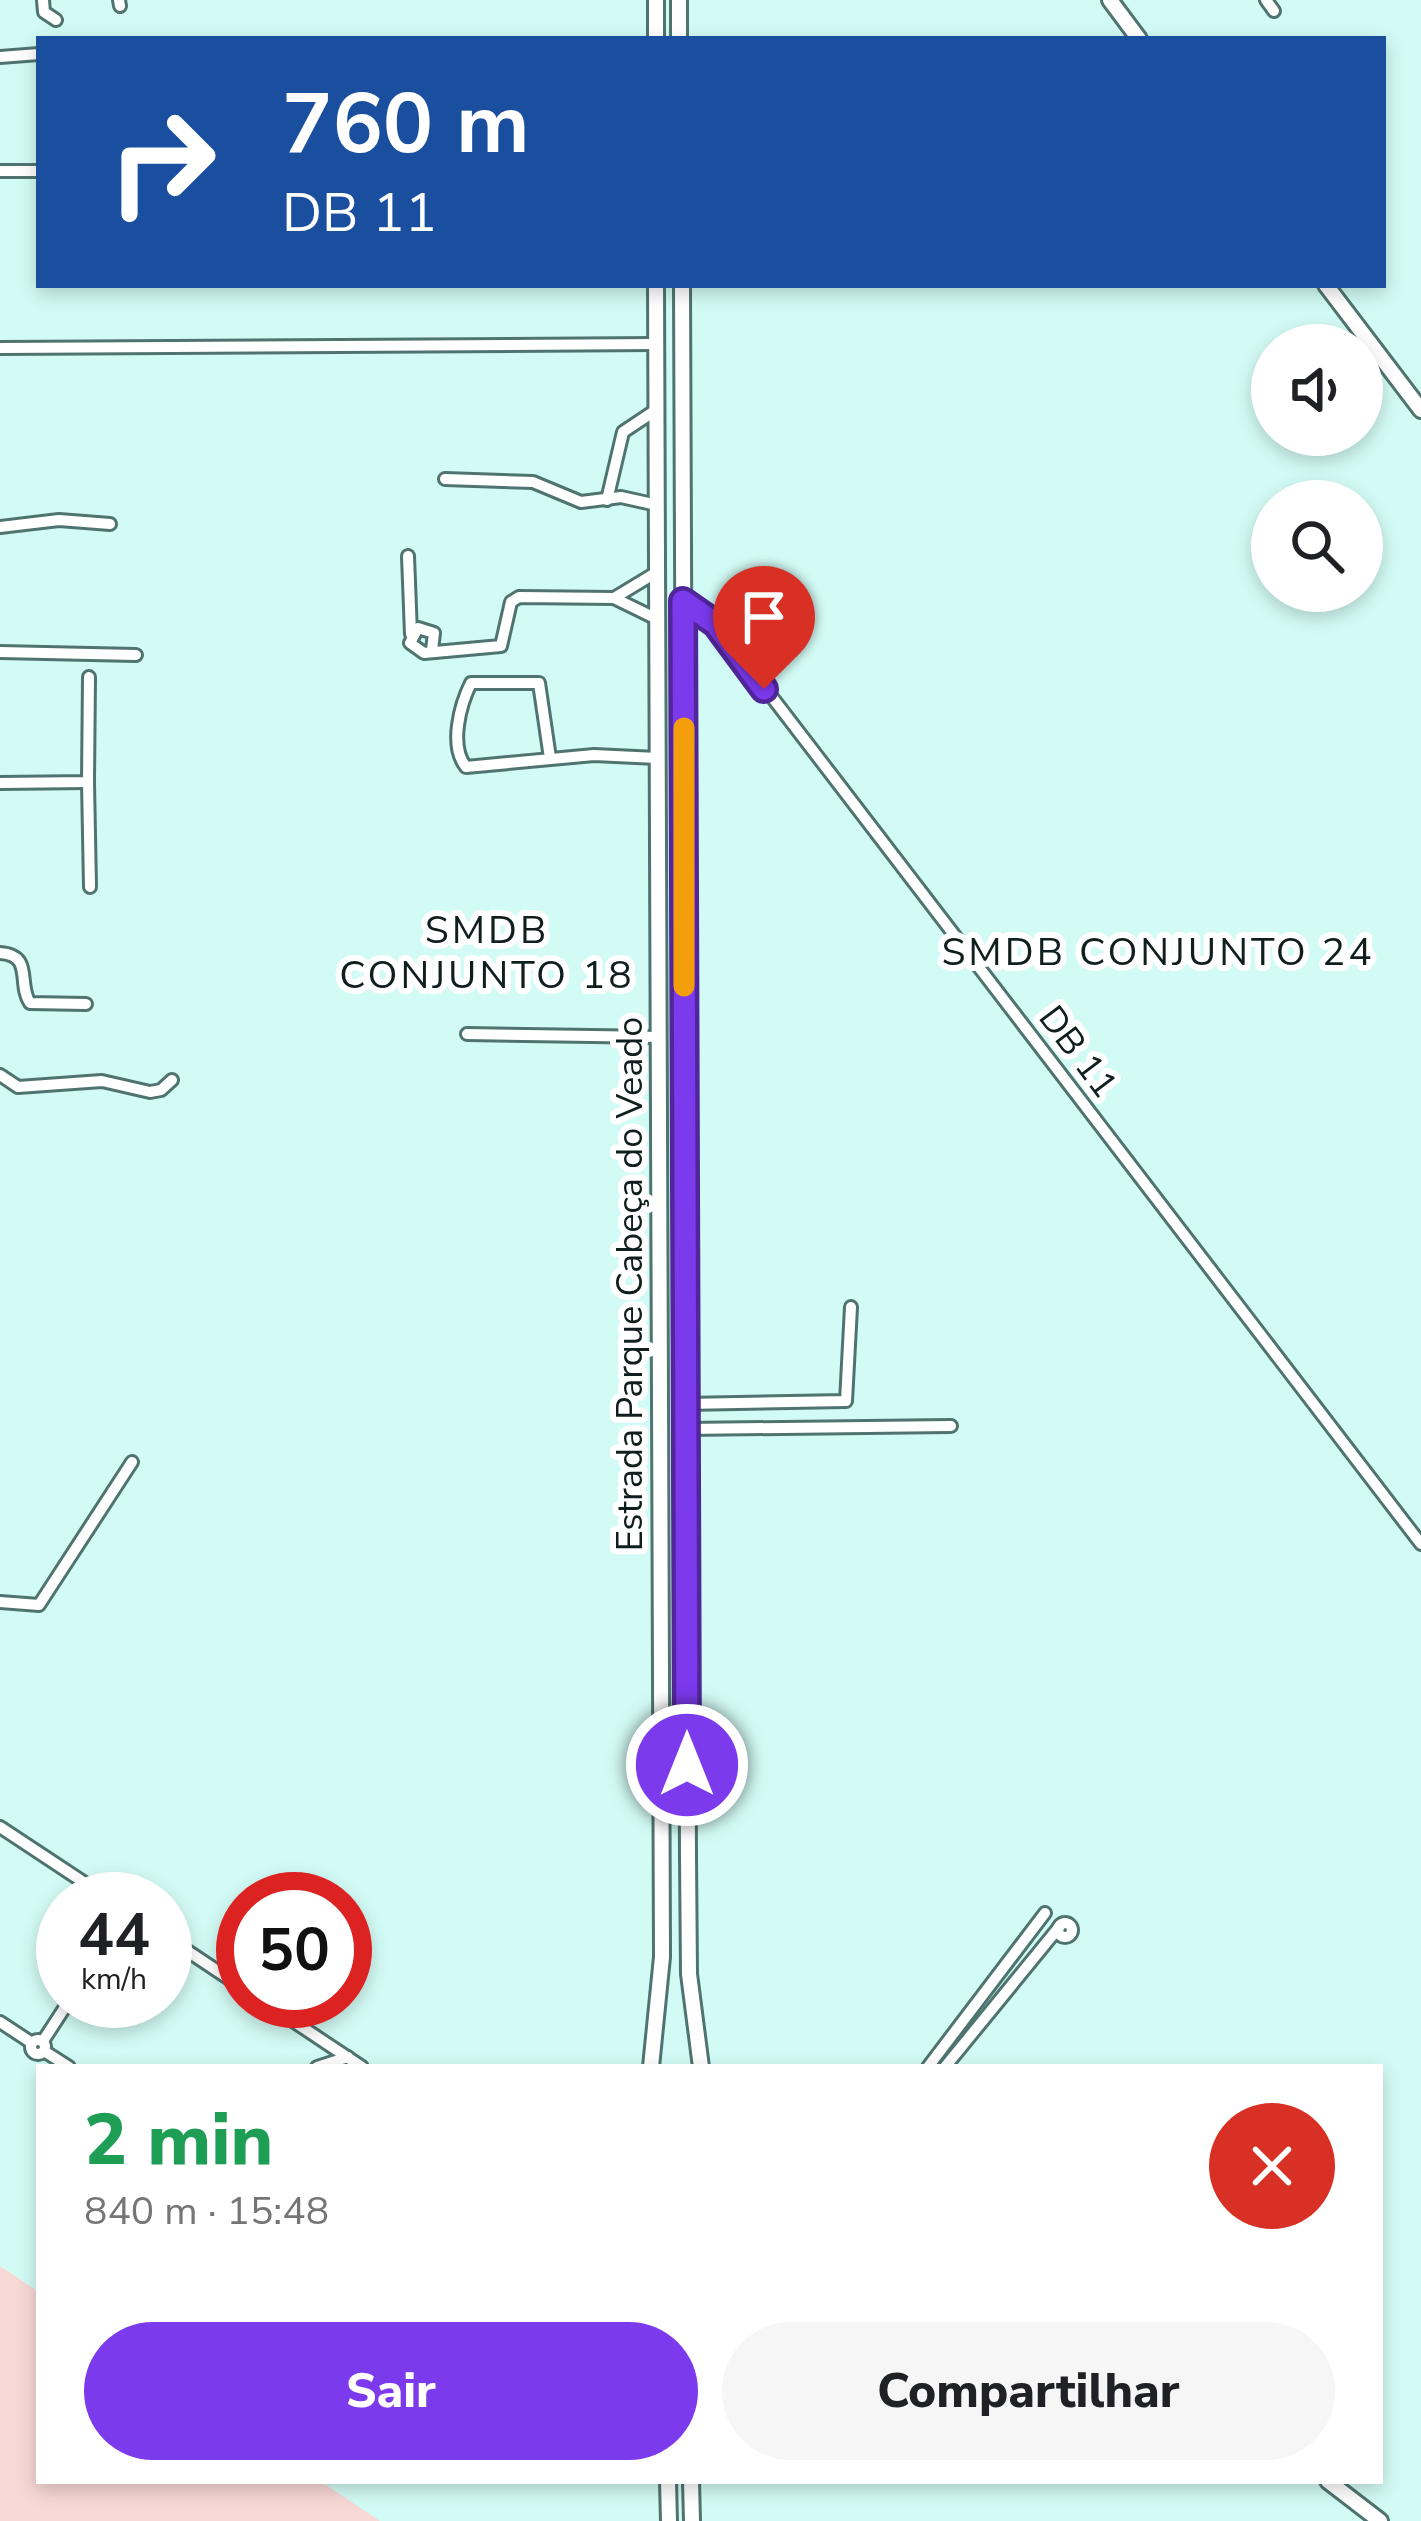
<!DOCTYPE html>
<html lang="pt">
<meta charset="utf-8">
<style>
body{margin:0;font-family:"Nunito Sans",sans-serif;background:#f6f6f6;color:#202124;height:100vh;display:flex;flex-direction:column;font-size:45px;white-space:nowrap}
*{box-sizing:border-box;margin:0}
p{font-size:39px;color:#757577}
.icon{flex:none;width:66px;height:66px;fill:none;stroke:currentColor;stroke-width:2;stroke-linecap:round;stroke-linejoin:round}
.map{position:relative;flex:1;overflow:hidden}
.drawer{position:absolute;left:36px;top:2064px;width:1347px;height:420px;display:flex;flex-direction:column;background:#fff;border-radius:0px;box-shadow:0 6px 18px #0003}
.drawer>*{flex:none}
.hud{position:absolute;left:36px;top:36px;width:1350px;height:252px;border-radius:0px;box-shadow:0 6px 18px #0003;background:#1a4fa0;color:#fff;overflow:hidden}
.tools{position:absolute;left:1251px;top:324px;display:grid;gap:24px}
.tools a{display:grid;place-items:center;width:132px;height:132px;border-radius:50%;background:#fff;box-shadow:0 6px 18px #0003;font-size:60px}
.speed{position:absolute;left:36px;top:1872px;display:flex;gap:24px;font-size:60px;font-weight:700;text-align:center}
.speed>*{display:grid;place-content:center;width:156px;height:156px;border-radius:50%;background:#fff;box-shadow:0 6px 18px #0003;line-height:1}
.speed small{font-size:30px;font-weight:400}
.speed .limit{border:18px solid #d22;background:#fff;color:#111}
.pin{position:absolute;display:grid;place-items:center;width:102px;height:102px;color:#fff;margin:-123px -51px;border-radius:50% 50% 50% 0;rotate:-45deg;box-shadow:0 0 12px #0007}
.pin .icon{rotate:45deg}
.me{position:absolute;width:132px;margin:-66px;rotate:0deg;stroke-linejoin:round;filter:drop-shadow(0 0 9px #0008)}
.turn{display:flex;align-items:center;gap:42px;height:252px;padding:0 48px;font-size:54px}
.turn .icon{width:156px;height:156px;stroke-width:2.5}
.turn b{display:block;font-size:84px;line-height:102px}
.round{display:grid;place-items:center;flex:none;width:126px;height:126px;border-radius:63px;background:#f6f6f6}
.head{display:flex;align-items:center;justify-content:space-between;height:204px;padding:0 48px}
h1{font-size:72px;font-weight:800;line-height:90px;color:#1e9e55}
.primary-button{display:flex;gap:24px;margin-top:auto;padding:24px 48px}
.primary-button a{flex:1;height:138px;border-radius:72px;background:#7c3aed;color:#fff;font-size:48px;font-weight:800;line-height:138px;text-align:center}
.primary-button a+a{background:#f6f6f6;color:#202124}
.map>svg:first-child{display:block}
.green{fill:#f7d8d5}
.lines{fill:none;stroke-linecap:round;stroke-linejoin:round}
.street-casing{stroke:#4f746f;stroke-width:16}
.secondary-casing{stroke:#4f746f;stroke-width:20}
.street{stroke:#fff;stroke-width:10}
.secondary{stroke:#fff;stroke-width:14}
.route-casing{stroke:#51269a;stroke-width:30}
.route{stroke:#7c3aed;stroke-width:21}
.slow{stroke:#f59e0b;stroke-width:21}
.labels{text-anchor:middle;stroke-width:12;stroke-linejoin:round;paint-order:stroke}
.street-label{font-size:36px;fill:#101f1d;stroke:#fff}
.neighbourhood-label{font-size:39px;letter-spacing:3px;fill:#101f1d;stroke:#fff}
</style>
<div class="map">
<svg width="1421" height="2521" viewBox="0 0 1421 2521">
<rect width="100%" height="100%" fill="#d3fbf5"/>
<polygon class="green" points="0,2266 39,2292 39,2481 320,2481 380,2521 0,2521"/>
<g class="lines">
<defs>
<g id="street">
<polyline points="43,0 44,12 56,20"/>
<polyline points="119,0 120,6"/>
<polyline points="1266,0 1274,11"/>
<polyline points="0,57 39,54"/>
<polyline points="0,171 39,171"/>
<polyline points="0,348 656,344"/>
<polyline points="445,479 533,482 581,502 621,497 657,505"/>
<polyline points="607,500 623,432 656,410"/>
<polyline points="0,527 59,520 110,524"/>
<polyline points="408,556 411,634"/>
<polyline points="614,598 657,572"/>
<polyline points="683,601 716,624 1421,1544"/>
<polyline points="432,650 434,633 418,628 410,643 424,653 501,646 511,602 519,597 614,598 657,619"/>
<polyline points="0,652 136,655"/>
<path d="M550,758L539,683H471C460,705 449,746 466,767L594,755L657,758"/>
<polyline points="88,782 90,887"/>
<polyline points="0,783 88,782 89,677"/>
<path d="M0,953C34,955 17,984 30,1003L86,1004"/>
<polyline points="467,1034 659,1037"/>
<polyline points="0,1075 18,1087 102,1081 150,1092 161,1090 172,1080"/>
<polyline points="685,1404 846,1401 851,1307"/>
<polyline points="686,1429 951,1426"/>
<polyline points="0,1602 39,1605 132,1462"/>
<polyline points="0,1827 109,1899"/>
<circle cx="1065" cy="1930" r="7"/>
<polyline points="165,1936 243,1988"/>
<polyline points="263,2001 362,2067"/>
<polyline points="0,2022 32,2043"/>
<circle cx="38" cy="2047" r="7"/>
<polyline points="43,2041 69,2001"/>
<polyline points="44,2051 69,2067"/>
<polyline points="317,2067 348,2057"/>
<polyline points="928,2067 1045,1913"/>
<polyline points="945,2067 1060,1926"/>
</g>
<g id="secondary">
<polyline points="679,0 679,39"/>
<polyline points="1110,0 1139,39"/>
<polyline points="656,39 656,0"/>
<polyline points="682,285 688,1857 689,1974 701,2067"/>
<polyline points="1326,285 1421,410"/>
<polyline points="651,2067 662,1957 656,285"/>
<polyline points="668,2481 669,2521"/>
<polyline points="691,2481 692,2521"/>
<polyline points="1328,2481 1380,2521"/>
</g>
</defs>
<use href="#street" class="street-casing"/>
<use href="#secondary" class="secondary-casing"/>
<use href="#street" class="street"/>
<use href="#secondary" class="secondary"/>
</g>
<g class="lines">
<defs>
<polyline id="route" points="687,1765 683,601 716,624 764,689"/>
</defs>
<use href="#route" class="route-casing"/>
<use href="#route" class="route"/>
<polyline class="slow" points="684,728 684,986"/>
</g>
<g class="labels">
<g class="street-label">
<text transform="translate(1079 1051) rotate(53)" y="13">DB 11</text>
<text transform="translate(629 1284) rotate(-90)" y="13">Estrada Parque Cabeça do Veado</text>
</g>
<g class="neighbourhood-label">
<text x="487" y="943">SMDB<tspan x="487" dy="45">CONJUNTO 18</tspan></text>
<text x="1158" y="965">SMDB CONJUNTO 24</text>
</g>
</g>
</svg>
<div class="tools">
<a><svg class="icon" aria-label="sound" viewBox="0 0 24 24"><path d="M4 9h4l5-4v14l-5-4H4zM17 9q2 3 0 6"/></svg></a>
<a><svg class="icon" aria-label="search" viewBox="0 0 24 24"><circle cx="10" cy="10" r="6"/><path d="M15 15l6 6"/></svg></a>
</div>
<div class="speed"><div>44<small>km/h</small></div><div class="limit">50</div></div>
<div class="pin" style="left:764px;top:689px;background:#d93025"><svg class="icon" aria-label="arrive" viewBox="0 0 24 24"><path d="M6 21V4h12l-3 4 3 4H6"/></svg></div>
<svg class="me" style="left:687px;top:1765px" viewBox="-20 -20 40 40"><circle r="17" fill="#7c3aed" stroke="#fff" stroke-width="3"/><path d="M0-11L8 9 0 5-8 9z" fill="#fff"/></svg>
<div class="hud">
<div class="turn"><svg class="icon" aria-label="right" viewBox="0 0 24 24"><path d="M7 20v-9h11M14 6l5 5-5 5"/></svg><div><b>760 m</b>DB 11</div></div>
</div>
<section class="drawer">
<div class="head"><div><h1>2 min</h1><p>840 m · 15:48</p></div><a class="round" style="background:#d93025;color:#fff"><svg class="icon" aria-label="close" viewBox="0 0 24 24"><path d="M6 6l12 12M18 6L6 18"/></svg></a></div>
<div class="primary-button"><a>Sair</a><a>Compartilhar</a></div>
</section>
</div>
